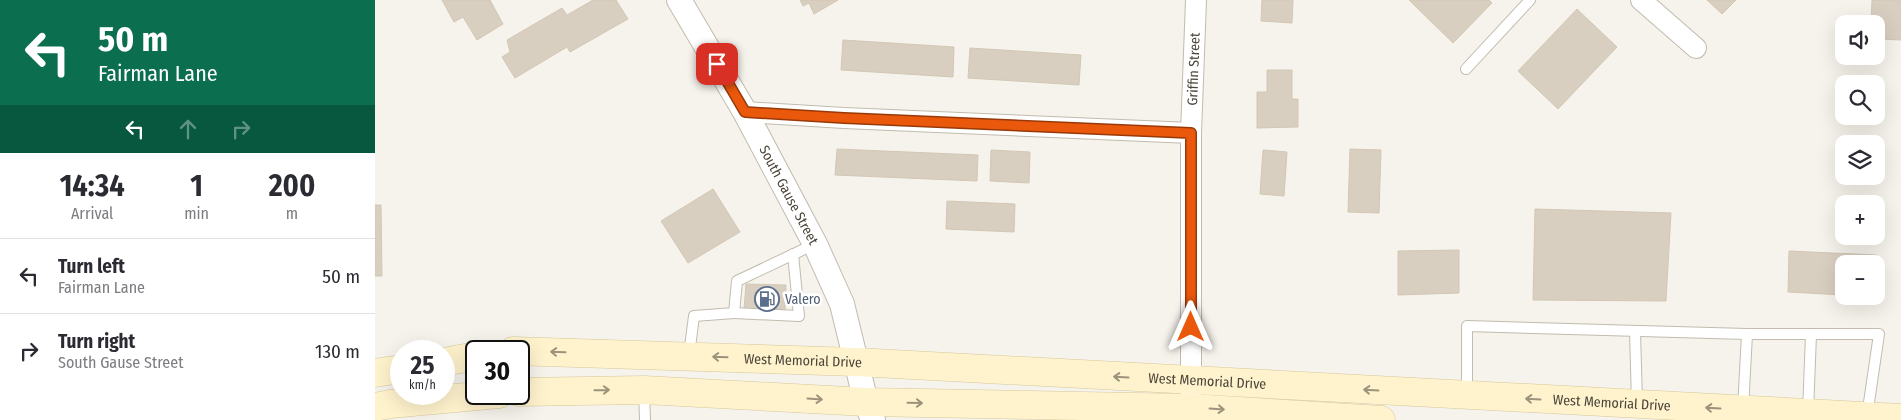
<!DOCTYPE html>
<meta charset="utf-8">
<style>
body{margin:0;font-family:"Fira Sans Condensed",sans-serif;background:#f2f2f3;color:#2b2b33;height:100vh;display:flex;flex-direction:column;font-size:19px;white-space:nowrap}
*{box-sizing:border-box;margin:0}
p{font-size:16px;color:#7c7c81}
.icon{flex:none;width:28px;height:28px;fill:none;stroke:currentColor;stroke-width:2;stroke-linecap:round;stroke-linejoin:round}
.map{position:relative;flex:1;overflow:hidden}
.drawer{display:flex;flex-direction:column;background:#fff;width:375px}
.drawer>*{flex:none}
.guide{background:#0b6e4f;color:#fff;overflow:hidden}
.controls{position:absolute;left:1460px;top:15px;display:grid;gap:10px}
.controls a{display:grid;place-items:center;width:50px;height:50px;border-radius:10px;background:#fff;box-shadow:0 5px 20px #0002;font-size:25px}
.speed{position:absolute;left:15px;top:340px;display:flex;gap:10px;font-size:25px;font-weight:700;text-align:center}
.speed>*{display:grid;place-content:center;width:65px;height:65px;border-radius:50%;background:#fff;box-shadow:0 5px 20px #0002;line-height:1}
.speed small{font-size:12px;font-weight:400}
.speed .limit{border:2px solid #111;border-radius:8px;background:#fff;color:#111}
.pin{position:absolute;display:grid;place-items:center;width:42px;height:42px;color:#fff;margin:-21px;border-radius:10px;box-shadow:0 2px 8px #0006}
.me{position:absolute;width:55px;margin:-28px;rotate:0deg;stroke-linejoin:round;filter:drop-shadow(0 0 4px #0008)}
.turn{display:flex;align-items:center;gap:18px;height:105px;padding:0 15px;font-size:22px}
.turn .icon{width:65px;height:65px;stroke-width:2.5}
.turn b{display:block;font-size:35px;line-height:42px}
.lanes{display:flex;align-items:center;height:48px;padding:0 15px;background:#0003;justify-content:center;gap:25px;direction:ltr}
.lanes .off{opacity:.35}
.eta{display:flex;justify-content:space-evenly;align-items:center;height:85px;text-align:center}
.eta b{font-size:30px;font-weight:700;line-height:35px}
ul{padding:0;list-style:none}
li{display:flex;align-items:center;gap:15px;height:75px;padding:0 15px;border-top:1px solid #e1e1e2}
li div{flex:1}
li b{display:block;font-size:19px}
li em{font-style:normal}
main{display:flex;flex:1;min-height:0}
.map>svg:first-child{display:block}
.building{fill:#d8cfc1;stroke:#d3c7b4}
.lines{fill:none;stroke-linecap:round;stroke-linejoin:round}
.service-casing{stroke:#c2bbae;stroke-width:12}
.minor-casing{stroke:#c2bbae;stroke-width:22}
.tertiary-casing{stroke:#c2bbae;stroke-width:26}
.secondary-casing{stroke:#d6c79b;stroke-width:29}
.service{stroke:#fff;stroke-width:10}
.minor{stroke:#fff;stroke-width:20}
.tertiary{stroke:#fff;stroke-width:24}
.secondary{stroke:#fff3cd;stroke-width:28}
.oneway{stroke:#9c937c}
.route-casing{stroke:#983908;stroke-width:12}
.route{stroke:#ea580c;stroke-width:9}
.labels{text-anchor:middle;stroke-width:5;stroke-linejoin:round;paint-order:stroke}
.street-label{font-size:14px;fill:#4b4439;stroke:#fff}
.service-label{font-size:14px;fill:#4e5e75;stroke:#fff;text-anchor:start}
</style>
<main>
<section class="drawer">
<div class="guide">
<div class="turn"><svg class="icon" aria-label="left" viewBox="0 0 24 24"><path d="M17 20v-9H6M10 6l-5 5 5 5"/></svg><div><b>50 m</b>Fairman Lane</div></div>
<div class="lanes"><svg class="icon" aria-label="left" viewBox="0 0 24 24"><path d="M17 20v-9H6M10 6l-5 5 5 5"/></svg><svg class="icon off" aria-label="ahead" viewBox="0 0 24 24"><path d="M12 20V5M6 11l6-6 6 6"/></svg><svg class="icon off" aria-label="right" viewBox="0 0 24 24"><path d="M7 20v-9h11M14 6l5 5-5 5"/></svg></div>
</div>
<div class="eta">
<div><b>14:34</b><p>Arrival</p></div>
<div><b>1</b><p>min</p></div>
<div><b>200</b><p>m</p></div>
</div>
<ul>
<li><svg class="icon" aria-label="left" viewBox="0 0 24 24"><path d="M17 20v-9H6M10 6l-5 5 5 5"/></svg><div><b>Turn left</b><p>Fairman Lane</p></div><em>50 m</em></li>
<li><svg class="icon" aria-label="right" viewBox="0 0 24 24"><path d="M7 20v-9h11M14 6l5 5-5 5"/></svg><div><b>Turn right</b><p>South Gause Street</p></div><em>130 m</em></li>
</ul>
</section>
<div class="map">
<svg width="1526" height="420" viewBox="0 0 1526 420">
<rect width="100%" height="100%" fill="#f6f3ec"/>
<g class="building">
<polygon points="67,0 115,0 128,24 102,40 88,17 79,22"/>
<polygon points="218,0 241,0 253,19 195,52 192,47 140,78 127,57 135,52 132,40 187,8 192,15"/>
<polygon points="425,0 463,0 439,14 434,3 428,6"/>
<polygon points="887,0 918,0 917,23 886,21"/>
<polygon points="1034,0 1114,0 1117,3 1078,43"/>
<polygon points="1332,0 1361,0 1347,14"/>
<polygon points="1497,0 1526,0 1526,40 1501,39 1501,24 1496,24"/>
<polygon points="1202,9 1242,47 1183,109 1143,71"/>
<polygon points="468,40 579,47 578,77 466,70"/>
<polygon points="595,48 706,55 704,85 593,78"/>
<polygon points="892,70 917,70 917,99 923,99 923,127 882,128 882,92 892,92"/>
<polygon points="462,149 603,155 602,181 460,175"/>
<polygon points="975,149 1006,150 1004,213 973,212"/>
<polygon points="616,150 655,152 654,183 615,181"/>
<polygon points="888,150 912,152 909,196 885,194"/>
<polygon points="338,189 365,232 313,263 286,221"/>
<polygon points="572,201 640,204 639,232 571,229"/>
<polygon points="0,205 6,205 7,276 0,276"/>
<polygon points="1160,209 1296,213 1291,301 1158,300"/>
<polygon points="1084,250 1084,293 1023,295 1023,251"/>
<polygon points="1414,251 1501,255 1501,264 1469,264 1469,295 1413,292"/>
<polygon points="371,284 411,285 410,312 369,310"/>
</g>
<g class="lines">
<defs>
<g id="service">
<polyline points="1091,69 1155,0"/>
<polyline points="359,313 424,316 418,254"/>
<polyline points="1260,331 1262,403"/>
<polyline points="1372,334 1504,334 1492,416"/>
<polyline points="314,355 319,316 359,313 362,281 440,244"/>
<polyline points="269,391 270,420"/>
<polyline points="1092,394 1092,326 1372,334 1368,409"/>
<polyline points="1433,413 1436,334"/>
</g>
<g id="minor">
<polyline points="1266,0 1321,48"/>
<polyline points="370,112 469,118 816,133"/>
<path id="s1" d="M816,393V133L821,0"/>
</g>
<g id="tertiary">
<path id="s2" d="M304,0L370,112L440,244L467,304L491,402L498,420"/>
</g>
<g id="secondary">
<path id="s3" d="M138,351L481,362L1526,418"/>
<polyline points="69,362 101,356"/>
<polyline points="0,373 26,369"/>
<polyline points="144,392 269,390 491,402 815,408 1006,420"/>
<polyline points="0,407 15,404 124,394"/>
</g>
</defs>
<use href="#service" class="service-casing"/>
<use href="#minor" class="minor-casing"/>
<use href="#tertiary" class="tertiary-casing"/>
<use href="#secondary" class="secondary-casing"/>
<use href="#service" class="service"/>
<use href="#minor" class="minor"/>
<use href="#tertiary" class="tertiary"/>
<use href="#secondary" class="secondary"/>
</g>
<defs><path id="oneway-shaft" d="M-6 0H5M1.5-3L5.5 0L1.5 3" fill="none" stroke-width="1.6" stroke-linecap="round" stroke-linejoin="round" transform="scale(1.25)"/></defs>
<g class="oneway">
<use href="#oneway-shaft" transform="translate(183 352) rotate(-178)"/>
<use href="#oneway-shaft" transform="translate(345 357) rotate(-178)"/>
<use href="#oneway-shaft" transform="translate(746 377) rotate(-177)"/>
<use href="#oneway-shaft" transform="translate(227 390) rotate(-1)"/>
<use href="#oneway-shaft" transform="translate(996 390) rotate(-177)"/>
<use href="#oneway-shaft" transform="translate(440 399) rotate(4)"/>
<use href="#oneway-shaft" transform="translate(1158 399) rotate(-177)"/>
<use href="#oneway-shaft" transform="translate(540 403) rotate(1)"/>
<use href="#oneway-shaft" transform="translate(1338 408) rotate(-177)"/>
<use href="#oneway-shaft" transform="translate(842 409) rotate(4)"/>
</g>
<g class="lines">
<defs>
<polyline id="route" points="342,64 370,112 469,118 816,133 816,327"/>
</defs>
<use href="#route" class="route-casing"/>
<use href="#route" class="route"/>
</g>
<defs>
<symbol id="fuel-ring" viewBox="-11 -11 22 22"><circle r="9.5" fill="#fff" stroke="#5c6f8a" stroke-width="1.5"/><path d="M-5.5-6h7V0h2V4h1.3V-2.5L3-4.5l.8-.8L6-3V5H2.5V1h-1V6h-7ZM-4.2-4.7v3.2H.2V-4.7Z" fill="#5c6f8a"/></symbol>
</defs>
<g fill-rule="evenodd">
<use href="#fuel-ring" x="378" y="285" width="28" height="28"/>
</g>
<g class="labels">
<g class="street-label">
<text dy="5" stroke="none"><textPath href="#s1" startOffset="324">Griffin Street</textPath></text>
<text dy="5" stroke="none"><textPath href="#s2" startOffset="224">South Gause Street</textPath></text>
<text dy="5" stroke="none"><textPath href="#s3" startOffset="290">West Memorial Drive</textPath></text>
<text dy="5" stroke="none"><textPath href="#s3" startOffset="695">West Memorial Drive</textPath></text>
<text dy="5" stroke="none"><textPath href="#s3" startOffset="1100">West Memorial Drive</textPath></text>
</g>
<g class="service-label">
<text x="410" y="304">Valero</text>
</g>
</g>
</svg>
<div class="controls">
<a><svg class="icon" aria-label="sound" viewBox="0 0 24 24"><path d="M4 9h4l5-4v14l-5-4H4zM17 9q2 3 0 6"/></svg></a>
<a><svg class="icon" aria-label="search" viewBox="0 0 24 24"><circle cx="10" cy="10" r="6"/><path d="M15 15l6 6"/></svg></a>
<a><svg class="icon" aria-label="layers" viewBox="0 0 24 24"><path d="M12 4l9 5-9 5-9-5zM3 14l9 5 9-5"/></svg></a>
<a>+</a>
<a>−</a>
</div>
<div class="speed"><div>25<small>km/h</small></div><div class="limit">30</div></div>
<div class="pin" style="left:342px;top:64px;background:#d93025"><svg class="icon" aria-label="arrive" viewBox="0 0 24 24"><path d="M6 21V4h12l-3 4 3 4H6"/></svg></div>
<svg class="me" style="left:816px;top:327px" viewBox="-20 -20 40 40"><path d="M0-17L14 15 0 8-14 15z" fill="#ea580c" stroke="#fff" stroke-width="4"/></svg>
</div>
</main>
